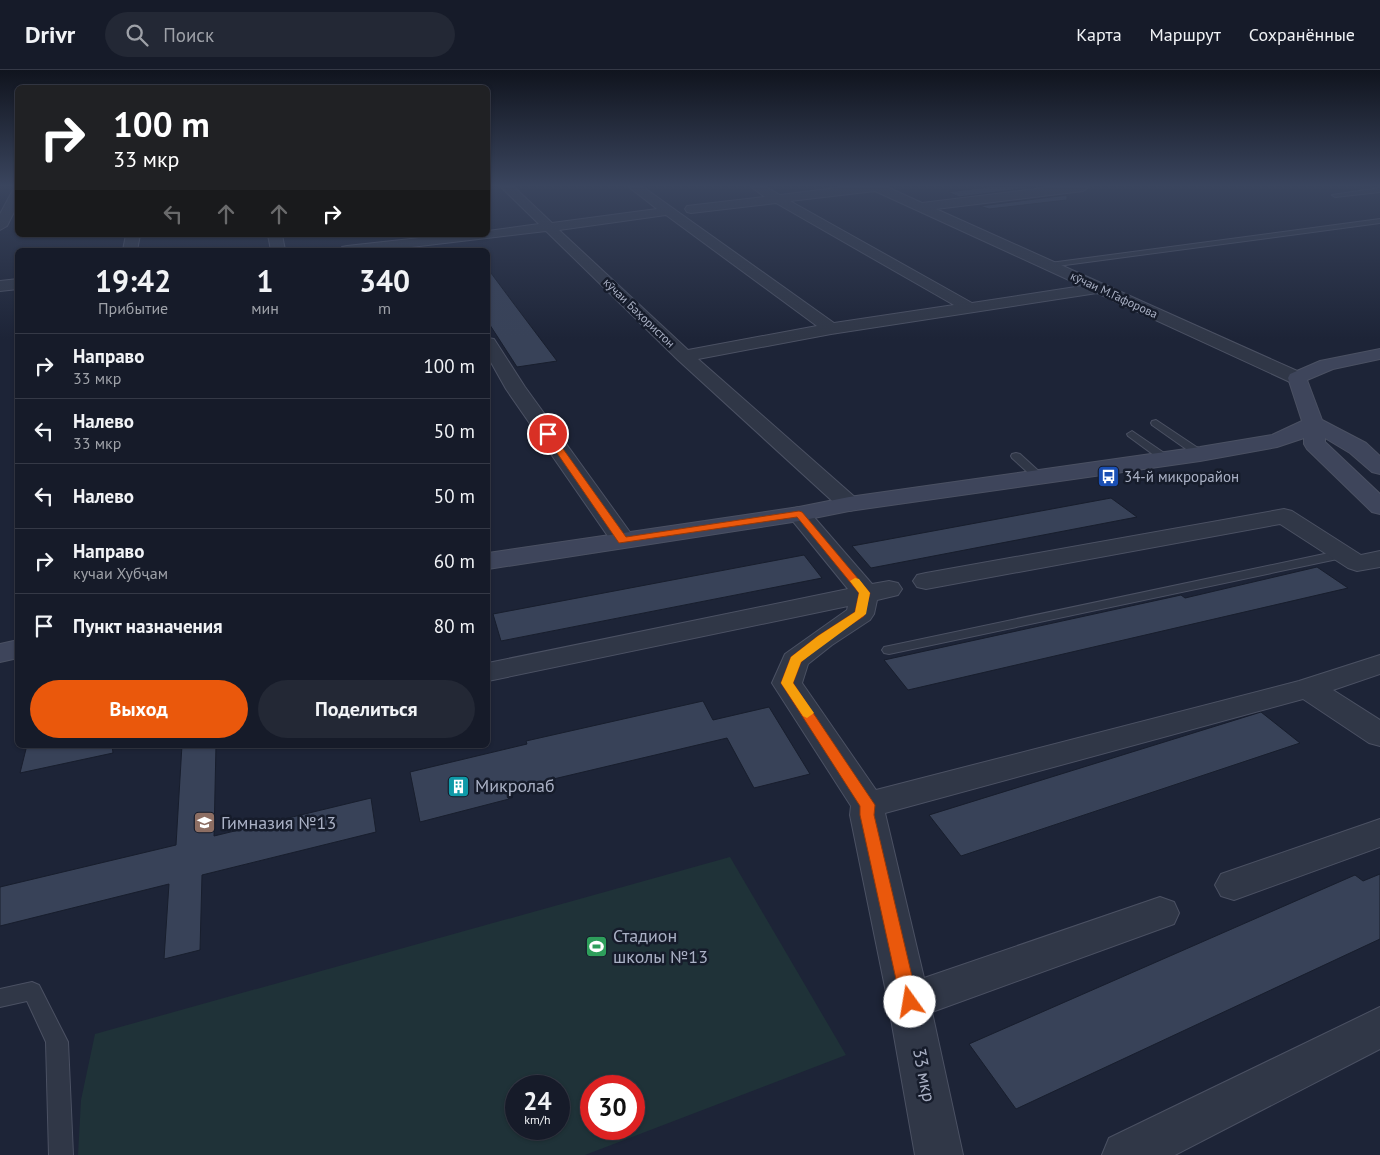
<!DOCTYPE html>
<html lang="ru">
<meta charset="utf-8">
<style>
body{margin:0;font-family:"PT Sans",sans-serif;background:#232835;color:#f1f3f6;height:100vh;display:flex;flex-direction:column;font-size:19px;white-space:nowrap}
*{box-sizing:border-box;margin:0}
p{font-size:16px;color:#9ea1a8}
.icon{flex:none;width:28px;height:28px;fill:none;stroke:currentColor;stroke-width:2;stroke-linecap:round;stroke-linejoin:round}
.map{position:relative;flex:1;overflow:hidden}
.drawer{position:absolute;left:15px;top:178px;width:475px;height:500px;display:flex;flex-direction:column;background:#161b29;border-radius:8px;box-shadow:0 1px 4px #0004,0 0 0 1px #353946}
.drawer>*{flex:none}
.hud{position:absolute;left:15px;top:15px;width:475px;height:152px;border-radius:8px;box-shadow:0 1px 4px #0004,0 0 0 1px #353946;background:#202124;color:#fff;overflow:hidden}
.speed{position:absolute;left:505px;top:1005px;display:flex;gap:10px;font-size:25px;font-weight:700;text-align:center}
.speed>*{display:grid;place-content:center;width:65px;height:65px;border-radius:50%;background:#161b29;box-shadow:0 1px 4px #0004,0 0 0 1px #353946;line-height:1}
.speed small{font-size:12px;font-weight:400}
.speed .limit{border:8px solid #d22;background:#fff;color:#111}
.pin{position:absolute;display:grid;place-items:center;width:42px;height:42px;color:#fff;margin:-21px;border:2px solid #fff;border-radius:50%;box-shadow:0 1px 5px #0007}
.me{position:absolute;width:55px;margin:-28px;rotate:347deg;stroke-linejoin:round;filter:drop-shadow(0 0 4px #0008)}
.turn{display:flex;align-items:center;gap:18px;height:105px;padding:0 15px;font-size:22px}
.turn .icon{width:65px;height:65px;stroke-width:2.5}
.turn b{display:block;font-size:35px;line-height:42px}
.lanes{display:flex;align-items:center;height:48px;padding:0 15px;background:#0003;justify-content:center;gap:25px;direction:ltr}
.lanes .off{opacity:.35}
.eta{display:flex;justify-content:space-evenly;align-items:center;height:85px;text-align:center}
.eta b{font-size:30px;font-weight:600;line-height:35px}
.button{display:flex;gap:10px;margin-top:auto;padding:10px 15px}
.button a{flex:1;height:58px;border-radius:30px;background:#ea580c;color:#fff;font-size:20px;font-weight:600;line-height:58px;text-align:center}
.button a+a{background:#232835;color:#f1f3f6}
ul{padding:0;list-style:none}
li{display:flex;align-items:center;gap:15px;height:65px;padding:0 15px;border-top:1px solid #353946}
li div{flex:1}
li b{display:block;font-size:19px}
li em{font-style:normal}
header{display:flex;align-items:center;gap:30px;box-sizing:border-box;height:70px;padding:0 25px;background:#161b29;border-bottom:1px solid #353946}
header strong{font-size:24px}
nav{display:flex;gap:28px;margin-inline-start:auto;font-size:18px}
.search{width:350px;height:45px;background:#232835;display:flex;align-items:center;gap:12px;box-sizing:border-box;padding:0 18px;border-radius:28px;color:#9ea1a8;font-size:19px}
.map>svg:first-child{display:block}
.green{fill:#1f3238;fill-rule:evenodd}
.building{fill:#384258;stroke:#181e2d}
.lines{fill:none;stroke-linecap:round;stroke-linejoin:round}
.service-casing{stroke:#4b5163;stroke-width:2}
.minor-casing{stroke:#4b5163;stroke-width:2}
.secondary-casing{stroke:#4b5163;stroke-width:2}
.service{fill:#303747;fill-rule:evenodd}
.minor{fill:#303747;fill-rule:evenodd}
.secondary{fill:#3e455b;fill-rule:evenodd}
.route{fill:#ea580c;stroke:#983908}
.slow{fill:#f59e0b}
.labels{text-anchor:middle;stroke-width:5;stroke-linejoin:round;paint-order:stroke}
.far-street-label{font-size:12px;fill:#aab1c5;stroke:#161c2b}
.poi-label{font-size:15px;fill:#aab1c5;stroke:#161c2b;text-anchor:start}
.near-poi-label{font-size:18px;fill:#aab1c5;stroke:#161c2b;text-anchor:start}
.near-street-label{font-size:18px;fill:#aab1c5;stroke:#161c2b}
</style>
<header>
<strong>Drivr</strong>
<div class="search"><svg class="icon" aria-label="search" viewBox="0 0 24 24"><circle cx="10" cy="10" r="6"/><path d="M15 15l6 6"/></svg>Поиск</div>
<nav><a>Карта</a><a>Маршрут</a><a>Сохранённые</a></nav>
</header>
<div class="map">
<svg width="1380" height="1085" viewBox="0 0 1380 1085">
<rect width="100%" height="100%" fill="#1d2437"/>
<path class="green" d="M730,787L846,985L585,1085H78L81,1030L95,964ZM559,1016V1059H516V1016ZM591,1016H634V1059H591Z"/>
<g class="building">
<polygon points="989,117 1035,117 959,127 948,122"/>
<polygon points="1067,125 1067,130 1058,131 989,139 980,136"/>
<polygon points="488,199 514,234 557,291 517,297 488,252"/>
<polygon points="1111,428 1137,447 871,498 852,476"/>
<polygon points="804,485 822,508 501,571 493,544"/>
<polygon points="1317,497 1348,518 908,620 884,590 1181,525 1185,528"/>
<polygon points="703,631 713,650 769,637 810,704 754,718 727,668 507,720 509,729 420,752 410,702 527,674 526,671"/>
<polygon points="1261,642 1300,673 961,786 929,745"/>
<polygon points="27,675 112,675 113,683 20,703"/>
<polygon points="182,675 216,675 214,766 371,728 376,762 202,805 200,880 164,889 169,814 0,856 0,817 176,775"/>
<polygon points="1380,804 1380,869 1016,1039 969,974 1355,805 1363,811"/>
</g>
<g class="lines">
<defs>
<g id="service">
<polygon points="1380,118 1380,122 1335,127 1332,125"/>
<polygon points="1380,149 1380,153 1050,197 1046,195 1050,193"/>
<polygon points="1156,350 1204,382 1205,384 1204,386 1196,386 1152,355 1151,353 1152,351"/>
<polygon points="1132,361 1170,387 1171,389 1170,391 1162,391 1128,366 1127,364"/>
<polygon points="1016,383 1020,384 1043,405 1045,407 1043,409 1035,409 1012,388 1011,386 1012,384"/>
<polygon points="1343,480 1347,481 1349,484 1347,487 889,584 884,583 882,580 884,577 889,576"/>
<polygon points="32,912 39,915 68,972 73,1085 49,1085 46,972 27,931 0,937 0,919"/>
</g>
<g id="minor">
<path d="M501,117H514L552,153L657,139L629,117H643L834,253L954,235L776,133L691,143L687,142L685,139L687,136L765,127L751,117H766L780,125L844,117H887L922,133L1052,117H1089L1083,121L936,139L1304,304L1306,308L1304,312L1297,314L1290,312L1097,223L831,264L698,289L857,429L861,434L857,439L849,441L841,439L678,290L546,161L386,180H340L342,177L347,176L447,165H488V161L539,154ZM875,121L1082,216L972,233L790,131ZM666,145L817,256L688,280L559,160Z"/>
<polygon points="14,118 18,118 18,134 7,156 0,160 0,144"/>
<polygon points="126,165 140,165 137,180 123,180"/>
<polygon points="268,165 282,165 285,180 271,180"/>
<polygon points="18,209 18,219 0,221 0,211"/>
<polygon points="488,268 494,269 525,317 632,465 635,470 632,475 623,477 614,475 506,319 488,287"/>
<polygon points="799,437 807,439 872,514 889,511 898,513 902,519 898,525 877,530 874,544 870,550 832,575 808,594 802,613 876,720 1299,611 1380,585 1380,604 1333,620 1380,650 1380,676 1369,673 1303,629 885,743 924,908 1160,827 1174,832 1179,843 1174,854 932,942 963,1085 915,1085 888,932 850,745 851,736 772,613 785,584 847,540 848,536 488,611 488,593 848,519 787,444 791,439"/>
<polygon points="1284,439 1292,441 1361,485 1380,481 1380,497 1357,501 1348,498 1280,454 926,519 917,517 913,511 917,505 926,503"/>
<polygon points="1380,749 1380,777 1234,830 1221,826 1215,815 1221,804"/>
<polygon points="1380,937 1380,979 1175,1085 1102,1085 1109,1068"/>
</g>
<g id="secondary">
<polygon points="1380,279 1380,289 1333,299 1307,310 1322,350 1366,373 1380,386 1380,404 1372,402 1350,383 1325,368 1325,372 1380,424 1380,444 1372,442 1307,379 1304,374 1304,368 1277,377 1200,391 849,441 799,451 488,499 488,483 799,437 849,427 1200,377 1272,365 1302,351 1288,308 1290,304 1320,291"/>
<polygon points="18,570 18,588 0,592 0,574"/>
</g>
</defs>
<use href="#service" class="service-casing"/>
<use href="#minor" class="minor-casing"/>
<use href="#secondary" class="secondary-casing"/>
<use href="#service" class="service"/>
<use href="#minor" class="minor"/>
<use href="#secondary" class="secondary"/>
</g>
<linearGradient id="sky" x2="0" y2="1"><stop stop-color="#10141e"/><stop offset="0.43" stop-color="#3a455e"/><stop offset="1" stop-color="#3a455e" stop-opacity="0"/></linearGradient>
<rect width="1380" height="269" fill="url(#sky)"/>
<polygon class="route" points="545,362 551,362 626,467 799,441 802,442 870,523 864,546 826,571 801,592 793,613 875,735 874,745 918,932 916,938 910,940 903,938 901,932 860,745 860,736 781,613 791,587 818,566 855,542 859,523 797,447 619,473 544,364"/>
<polygon class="slow" points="855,508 859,509 870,523 866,544 801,592 793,613 814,643 807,648 803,646 781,613 791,587 818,566 855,542 859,523 850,511"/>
<defs>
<symbol id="bus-square" viewBox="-11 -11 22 22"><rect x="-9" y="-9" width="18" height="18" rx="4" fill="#1a4fb4" stroke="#161c2b"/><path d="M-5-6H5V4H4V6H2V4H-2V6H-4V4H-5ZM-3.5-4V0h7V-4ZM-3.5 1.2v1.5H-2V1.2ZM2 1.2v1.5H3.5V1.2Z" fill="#fff"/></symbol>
<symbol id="building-square" viewBox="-11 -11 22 22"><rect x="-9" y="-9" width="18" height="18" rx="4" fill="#0f9aa8" stroke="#161c2b"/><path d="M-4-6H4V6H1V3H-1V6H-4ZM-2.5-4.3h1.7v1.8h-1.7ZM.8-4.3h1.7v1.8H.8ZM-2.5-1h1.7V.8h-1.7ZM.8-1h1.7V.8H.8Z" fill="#fff"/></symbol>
<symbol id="school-square" viewBox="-11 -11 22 22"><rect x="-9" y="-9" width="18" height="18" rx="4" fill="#8d6e63" stroke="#161c2b"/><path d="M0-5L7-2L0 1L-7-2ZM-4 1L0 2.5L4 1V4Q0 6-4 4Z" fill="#fff"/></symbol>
<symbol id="stadium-square" viewBox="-11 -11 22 22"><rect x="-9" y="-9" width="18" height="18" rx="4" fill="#2e9e5b" stroke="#161c2b"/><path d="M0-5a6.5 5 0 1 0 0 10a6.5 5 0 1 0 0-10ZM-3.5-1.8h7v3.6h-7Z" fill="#fff"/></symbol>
</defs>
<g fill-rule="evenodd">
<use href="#bus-square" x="1096" y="394" width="25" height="25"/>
<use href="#building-square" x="446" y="704" width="25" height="25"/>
<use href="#school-square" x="192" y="740" width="25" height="25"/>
<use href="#stadium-square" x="584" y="864" width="25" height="25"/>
</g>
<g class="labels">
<g class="far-street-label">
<text transform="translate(1114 225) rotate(25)" y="4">кӯчаи М.Гафорова</text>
<text transform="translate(639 243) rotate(44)" y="4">кӯчаи Баҳористон</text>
</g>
<g class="poi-label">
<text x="1124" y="412">34-й микрорайон</text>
</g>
<g class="near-poi-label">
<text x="475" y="722">Микролаб</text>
<text x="221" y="759">Гимназия №13</text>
<text x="613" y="872">Стадион<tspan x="613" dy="21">школы №13</tspan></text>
</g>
<g class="near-street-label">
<text transform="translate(924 1005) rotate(79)" y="6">33 мкр</text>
</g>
</g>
</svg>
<div class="speed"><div>24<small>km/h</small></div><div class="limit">30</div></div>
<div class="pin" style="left:548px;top:364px;background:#d93025"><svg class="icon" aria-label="arrive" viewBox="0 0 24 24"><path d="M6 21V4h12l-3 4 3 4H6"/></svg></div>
<svg class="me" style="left:910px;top:932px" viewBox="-20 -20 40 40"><circle r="19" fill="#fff"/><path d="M0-13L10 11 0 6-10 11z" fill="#ea580c"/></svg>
<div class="hud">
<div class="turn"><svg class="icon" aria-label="right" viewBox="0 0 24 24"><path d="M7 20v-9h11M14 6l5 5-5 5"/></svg><div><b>100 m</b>33 мкр</div></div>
<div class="lanes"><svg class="icon off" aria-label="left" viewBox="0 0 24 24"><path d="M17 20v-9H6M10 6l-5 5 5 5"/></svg><svg class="icon off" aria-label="ahead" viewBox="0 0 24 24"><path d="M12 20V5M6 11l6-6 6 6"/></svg><svg class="icon off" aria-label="ahead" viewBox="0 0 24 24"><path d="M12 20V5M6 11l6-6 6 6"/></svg><svg class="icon" aria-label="right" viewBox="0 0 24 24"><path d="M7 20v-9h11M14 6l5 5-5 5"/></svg></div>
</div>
<section class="drawer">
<div class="eta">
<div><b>19:42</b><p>Прибытие</p></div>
<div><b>1</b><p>мин</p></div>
<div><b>340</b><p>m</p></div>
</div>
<ul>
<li><svg class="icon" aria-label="right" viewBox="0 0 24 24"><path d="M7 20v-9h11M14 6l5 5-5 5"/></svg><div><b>Направо</b><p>33 мкр</p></div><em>100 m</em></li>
<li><svg class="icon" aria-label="left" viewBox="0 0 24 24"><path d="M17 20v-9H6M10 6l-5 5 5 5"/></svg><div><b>Налево</b><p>33 мкр</p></div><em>50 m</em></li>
<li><svg class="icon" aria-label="left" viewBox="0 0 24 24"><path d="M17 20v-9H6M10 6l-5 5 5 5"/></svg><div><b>Налево</b></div><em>50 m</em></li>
<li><svg class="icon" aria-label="right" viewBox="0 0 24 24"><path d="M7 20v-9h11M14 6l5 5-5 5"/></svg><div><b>Направо</b><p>кучаи Хубҷам</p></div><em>60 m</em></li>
<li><svg class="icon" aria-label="arrive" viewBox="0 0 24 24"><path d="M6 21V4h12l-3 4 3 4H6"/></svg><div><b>Пункт назначения</b></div><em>80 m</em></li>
</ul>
<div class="button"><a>Выход</a><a>Поделиться</a></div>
</section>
</div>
